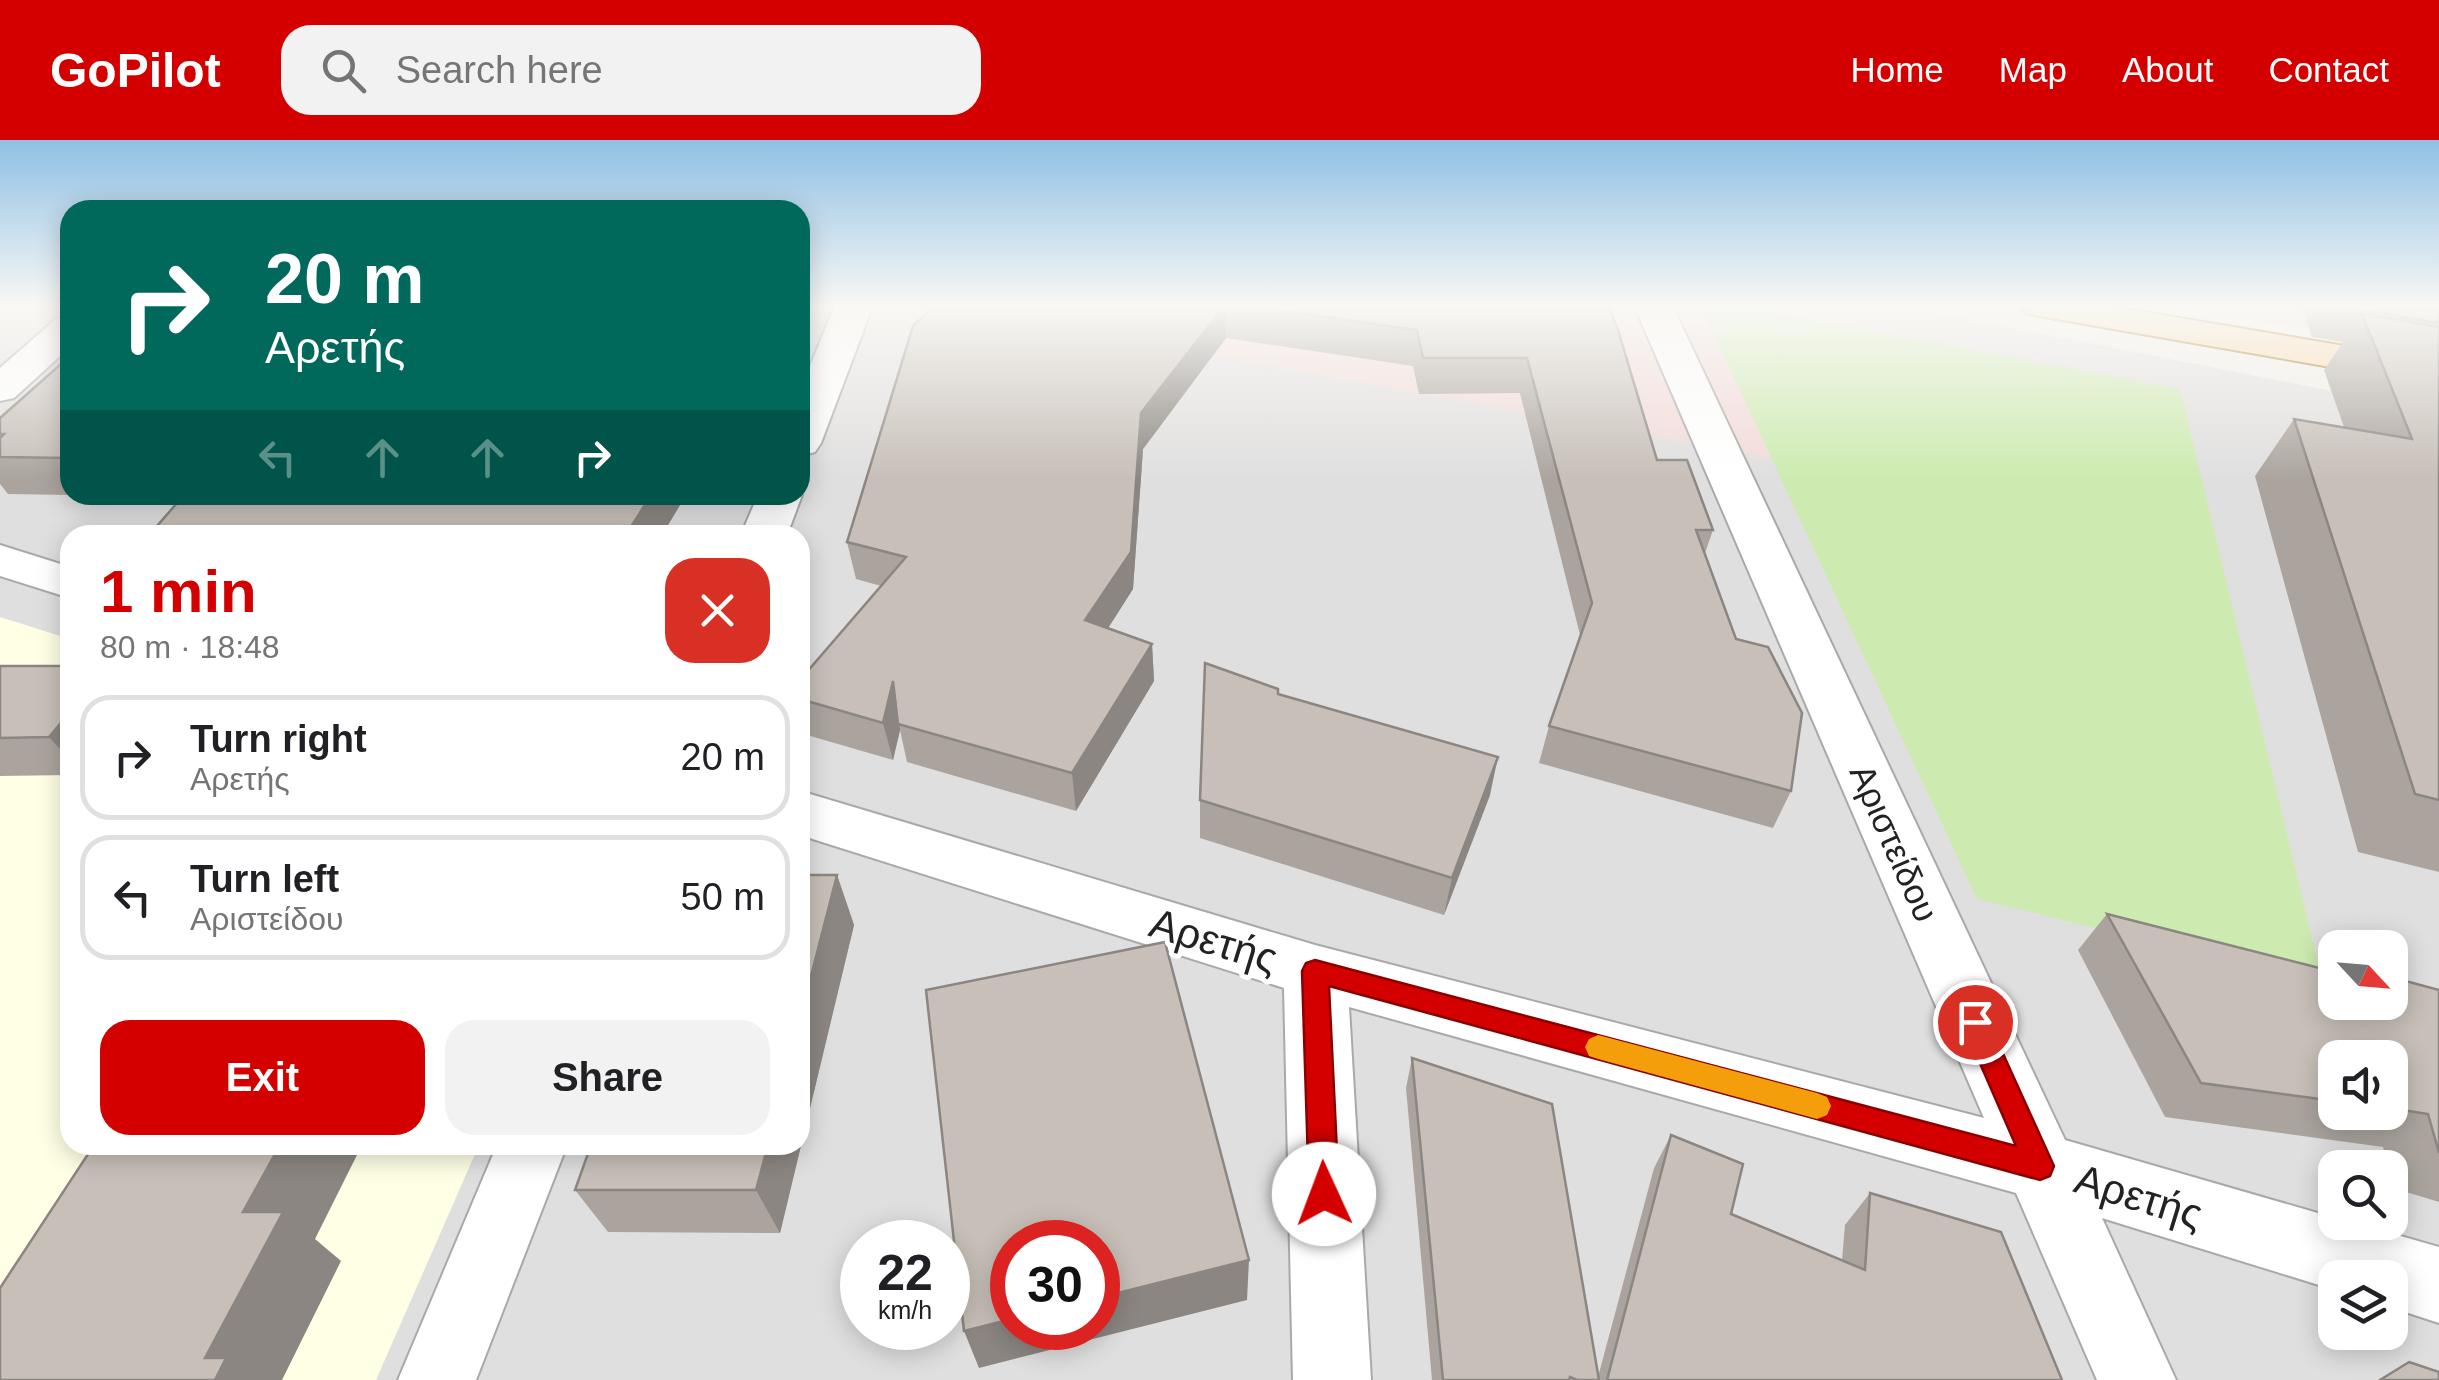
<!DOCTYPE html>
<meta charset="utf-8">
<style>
body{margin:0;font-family:Arial,sans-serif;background:#f2f2f2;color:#202124;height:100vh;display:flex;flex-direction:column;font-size:38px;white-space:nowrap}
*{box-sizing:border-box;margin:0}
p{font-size:32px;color:#757577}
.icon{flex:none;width:55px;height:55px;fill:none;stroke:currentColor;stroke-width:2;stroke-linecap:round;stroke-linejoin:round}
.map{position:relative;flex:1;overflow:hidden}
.panel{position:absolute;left:60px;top:385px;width:750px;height:630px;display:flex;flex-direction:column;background:#fff;border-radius:30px;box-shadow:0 5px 25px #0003}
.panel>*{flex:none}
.top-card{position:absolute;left:60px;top:60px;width:750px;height:305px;border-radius:30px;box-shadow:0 5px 25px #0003;background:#00695c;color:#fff;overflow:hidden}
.needle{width:65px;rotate:116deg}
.tools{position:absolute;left:2318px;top:790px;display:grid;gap:20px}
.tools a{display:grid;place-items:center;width:90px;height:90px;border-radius:20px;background:#fff;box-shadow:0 5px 25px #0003;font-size:50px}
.speed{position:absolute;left:840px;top:1080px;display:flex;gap:20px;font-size:50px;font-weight:700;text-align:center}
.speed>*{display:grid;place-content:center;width:130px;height:130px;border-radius:50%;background:#fff;box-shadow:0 5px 25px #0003;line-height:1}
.speed small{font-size:25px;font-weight:400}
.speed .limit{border:15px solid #d22;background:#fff;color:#111}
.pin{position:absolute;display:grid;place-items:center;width:85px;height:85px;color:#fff;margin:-42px;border:5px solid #fff;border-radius:50%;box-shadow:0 2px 10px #0007}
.me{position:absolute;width:110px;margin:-55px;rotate:358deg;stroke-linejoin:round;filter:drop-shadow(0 0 8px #0008)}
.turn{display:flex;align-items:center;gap:35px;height:210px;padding:0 40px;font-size:45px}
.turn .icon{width:130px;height:130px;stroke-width:2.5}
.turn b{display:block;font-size:70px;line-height:85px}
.lanes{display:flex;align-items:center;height:95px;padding:0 40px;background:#0003;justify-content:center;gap:50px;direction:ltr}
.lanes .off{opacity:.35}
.round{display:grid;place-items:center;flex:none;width:105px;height:105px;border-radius:30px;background:#f2f2f2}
.summary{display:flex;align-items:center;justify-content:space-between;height:170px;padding:0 40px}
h1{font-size:60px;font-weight:700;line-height:75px;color:#d40000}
.action{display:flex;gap:20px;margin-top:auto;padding:20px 40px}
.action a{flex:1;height:115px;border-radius:30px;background:#d40000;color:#fff;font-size:40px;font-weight:700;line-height:115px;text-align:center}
.action a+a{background:#f2f2f2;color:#202124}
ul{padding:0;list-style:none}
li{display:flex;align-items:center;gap:30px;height:125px;margin:0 20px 15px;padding:0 20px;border:5px solid #e0e0e0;border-radius:30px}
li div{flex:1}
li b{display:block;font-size:38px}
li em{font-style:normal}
header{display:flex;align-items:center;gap:60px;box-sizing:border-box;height:140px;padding:0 50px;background:#d40000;color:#fff}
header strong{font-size:48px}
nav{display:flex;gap:55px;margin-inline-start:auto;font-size:35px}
.search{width:700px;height:90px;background:#f2f2f2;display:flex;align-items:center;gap:25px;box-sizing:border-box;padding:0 35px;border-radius:30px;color:#757577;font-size:38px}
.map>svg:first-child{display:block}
.residential{fill:#e0dfdf;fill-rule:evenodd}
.commercial{fill:#f2dad9}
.education{fill:#ffffe5}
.grass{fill:#cdebb0}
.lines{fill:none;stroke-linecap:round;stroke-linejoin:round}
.minor-casing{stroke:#a9a9a9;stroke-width:4}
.major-casing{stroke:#a06b00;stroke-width:4}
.minor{fill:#fff;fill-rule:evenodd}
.major{fill:#fcd6a4;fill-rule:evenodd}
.wall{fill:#aba49e;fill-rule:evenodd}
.shaded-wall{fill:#8b8681}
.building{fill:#c7bfb8;stroke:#8b8681;stroke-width:2.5}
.route{fill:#d40000;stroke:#8a0000;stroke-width:2.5}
.slow{fill:#f59e0b}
.labels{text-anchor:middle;stroke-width:10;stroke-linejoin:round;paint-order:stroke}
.street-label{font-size:35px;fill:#222;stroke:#fff}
.near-street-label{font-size:42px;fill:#222;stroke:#fff}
</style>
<header>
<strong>GoPilot</strong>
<div class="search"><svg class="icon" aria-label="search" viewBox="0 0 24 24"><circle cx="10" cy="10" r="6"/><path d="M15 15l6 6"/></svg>Search here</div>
<nav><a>Home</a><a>Map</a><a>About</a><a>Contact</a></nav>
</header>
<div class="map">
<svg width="2439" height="1240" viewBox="0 0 2439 1240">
<rect width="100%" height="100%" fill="#f2efe9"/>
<g class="residential">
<path d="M0,165H70V355H800V165H1896L2439,272V1240H0ZM70,395H800V1005H70ZM2335,808H2390V862H2335ZM2335,918H2390V972H2335ZM2335,1028H2390V1082H2335ZM862,1102H948V1188H862ZM1012,1102H1098V1188H1012ZM2335,1138H2390V1192H2335Z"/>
<polygon points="2160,165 2439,165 2395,203"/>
</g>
<polygon class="commercial" points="938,165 1700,165 1772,318"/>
<polygon class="education" points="0,477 70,499 70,1005 479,1005 376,1240 0,1240"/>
<polygon class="grass" points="1700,165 1731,165 2180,249 2323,844 1977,759"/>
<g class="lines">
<defs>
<g id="minor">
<polygon points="835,165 873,165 821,303 815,312 800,316 800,251"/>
<polygon points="1634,165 1672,165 2065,1000 2335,1078 2335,1082 2352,1082 2439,1107 2439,1183 2390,1167 2390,1138 2335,1138 2335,1150 2102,1078 2176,1240 2097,1240 2016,1053 1349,867 1371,1240 1293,1240 1284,848 800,695 800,651 1315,805 1984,978"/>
<polygon points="70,176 70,207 14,258 0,261 0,228 56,179"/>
<polygon points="800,352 802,355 787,395 741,395 758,355 800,355"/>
<polygon points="0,405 70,427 70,458 0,436"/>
<polygon points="497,1005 567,1005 476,1240 398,1240"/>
</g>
<polygon id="major" points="2020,165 2104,165 2439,222 2439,246 2039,176 2026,173"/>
</defs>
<use href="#minor" class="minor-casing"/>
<use href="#major" class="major-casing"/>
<use href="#minor" class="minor"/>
<use href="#major" class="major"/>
</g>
<g class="wall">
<polygon points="935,165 1608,165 1657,320 1713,390 1705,413 1791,651 1773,688 1539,623 1549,586 1580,495 1520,253 1419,254 1413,226 1226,198 1143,309 1133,449 1108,488 1152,504 1154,541 1076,671 907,622 900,590 893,620 800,593 800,540 881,446 856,439 847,402"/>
<polygon points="2301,165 2439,165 2439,732 2358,712 2255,336 2294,279 2344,287 2324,230 2343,202 2312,197"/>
<polygon points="70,216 70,355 8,354 0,344 0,278"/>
<polygon points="686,355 662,395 164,395 157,386"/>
<polygon points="0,526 70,526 70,635 0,636"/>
<polygon points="1278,554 1490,655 1444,775 1200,698 1200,660"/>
<polygon points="837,735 854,785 780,1093 608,1092 575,1050"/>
<path d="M2107,774L2390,862L2391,837L2439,850V1062L2393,1048L2390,1028H2388L2383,1007L2165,977L2078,810ZM2335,918H2390V972H2335Z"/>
<polygon points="1412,918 1598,1237 1654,1028 1671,995 1731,1074 1842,1120 1845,1085 1870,1053 2062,1240 1432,1240 1406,948"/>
</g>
<g class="shaded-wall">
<polygon points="1225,165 1226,165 1226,198 1143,309 1133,449 1089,518 1085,480 1141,273"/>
<polygon points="651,355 686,355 662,395 626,395"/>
<polygon points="1152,504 1154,541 1076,671 1072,633"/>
<polygon points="893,541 900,590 893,620 883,583"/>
<polygon points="70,572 70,620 49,597"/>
<polygon points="1498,617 1490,655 1444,775 1452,738"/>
<polygon points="837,735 854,785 780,1093 756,1050 768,1005 800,1005 800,879"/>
<polygon points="280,1005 362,1005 315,1099 341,1121 282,1240 215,1240 205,1218 243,1072"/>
<polygon points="1249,1120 1247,1160 979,1228 964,1191 1012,1179 1012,1188 1098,1188 1098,1158"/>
</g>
<g class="building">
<polygon points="935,165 1225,165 1141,273 1131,412 1085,480 1152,504 1072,633 898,584 893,541 883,583 800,559 800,540 906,417 847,402 913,186"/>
<polygon points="1241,165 1608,165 1618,190 1657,320 1687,320 1713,390 1696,390 1736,499 1768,507 1802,573 1791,651 1549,586 1592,463 1527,218 1423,218 1417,190"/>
<polygon points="2333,165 2439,165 2439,183"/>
<polygon points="2362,174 2439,187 2439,660 2415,654 2294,279 2412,299"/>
<polygon points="70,216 70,318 0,317 0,298 4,294 0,294 0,278"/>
<polygon points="184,355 651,355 626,395 190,395 157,386"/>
<polygon points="1205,523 1278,549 1278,554 1498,617 1452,738 1200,660"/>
<polygon points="0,526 70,526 70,572 49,597 0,598"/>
<polygon points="800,735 837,735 800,879"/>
<polygon points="2107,774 2335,832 2335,862 2390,862 2390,846 2394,847 2391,837 2439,850 2439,1013 2428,974 2390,968 2390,918 2335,918 2335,961 2201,943"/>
<polygon points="1165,802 1249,1120 1098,1158 1098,1102 1012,1102 1012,1179 964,1191 926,850"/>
<polygon points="1412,918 1552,964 1599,1240 1577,1240 1570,1237 1569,1240 1443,1240"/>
<polygon points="1671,995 1743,1024 1731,1074 1865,1130 1870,1053 2001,1092 2062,1240 1607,1240"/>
<polygon points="94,1005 280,1005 243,1072 283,1072 205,1218 226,1218 215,1240 0,1240 0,1148"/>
<polygon points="591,1005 768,1005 756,1050 575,1050"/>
<polygon points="2409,1222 2439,1232 2439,1240 2380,1240"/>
</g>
<linearGradient id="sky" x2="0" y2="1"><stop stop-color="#8fc0e4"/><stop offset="0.49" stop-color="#f9f8f5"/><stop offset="1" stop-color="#f9f8f5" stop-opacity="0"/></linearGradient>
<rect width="2439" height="339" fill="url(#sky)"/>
<polygon class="route" points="1315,820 2016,1006 1962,882 1966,874 1975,871 1985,874 2054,1026 2050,1036 2040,1040 1329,846 1339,1054 1334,1064 1324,1068 1314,1064 1309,1054 1302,831 1306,823"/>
<polygon class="slow" points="1598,895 1817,953 1827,957 1831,966 1827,975 1817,979 1598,919 1589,916 1585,907 1589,899"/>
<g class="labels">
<g class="street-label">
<text transform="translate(1894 703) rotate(66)" y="12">Αριστείδου</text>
</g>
<g class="near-street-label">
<text transform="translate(1214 800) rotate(17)" y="15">Αρετής</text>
<text transform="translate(2139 1056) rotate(17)" y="15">Αρετής</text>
</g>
</g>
</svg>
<div class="tools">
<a><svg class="needle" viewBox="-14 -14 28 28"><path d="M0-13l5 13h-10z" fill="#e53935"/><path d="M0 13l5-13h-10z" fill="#757577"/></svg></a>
<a><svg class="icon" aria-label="sound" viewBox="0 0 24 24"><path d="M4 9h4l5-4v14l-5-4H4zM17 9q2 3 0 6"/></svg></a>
<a><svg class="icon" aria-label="search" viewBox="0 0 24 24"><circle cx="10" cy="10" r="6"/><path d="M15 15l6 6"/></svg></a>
<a><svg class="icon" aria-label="layers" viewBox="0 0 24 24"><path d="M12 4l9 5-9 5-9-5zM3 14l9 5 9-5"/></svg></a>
</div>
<div class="speed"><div>22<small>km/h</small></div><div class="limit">30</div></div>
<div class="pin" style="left:1975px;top:882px;background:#d93025"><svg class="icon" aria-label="arrive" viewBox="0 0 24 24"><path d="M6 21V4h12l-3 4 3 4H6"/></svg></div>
<svg class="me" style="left:1324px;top:1054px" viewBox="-20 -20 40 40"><circle r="19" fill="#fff"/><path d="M0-13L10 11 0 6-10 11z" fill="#d40000"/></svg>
<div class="top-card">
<div class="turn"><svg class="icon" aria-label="right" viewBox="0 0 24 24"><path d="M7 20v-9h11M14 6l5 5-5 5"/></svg><div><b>20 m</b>Αρετής</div></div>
<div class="lanes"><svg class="icon off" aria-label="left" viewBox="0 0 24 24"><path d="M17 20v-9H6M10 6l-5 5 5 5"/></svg><svg class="icon off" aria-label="ahead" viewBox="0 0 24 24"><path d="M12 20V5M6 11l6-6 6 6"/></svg><svg class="icon off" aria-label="ahead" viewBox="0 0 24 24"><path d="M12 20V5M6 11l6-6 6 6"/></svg><svg class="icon" aria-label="right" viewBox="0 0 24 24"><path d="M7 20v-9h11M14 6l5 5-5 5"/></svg></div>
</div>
<section class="panel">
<div class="summary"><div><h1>1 min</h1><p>80 m · 18:48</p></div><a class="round" style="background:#d93025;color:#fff"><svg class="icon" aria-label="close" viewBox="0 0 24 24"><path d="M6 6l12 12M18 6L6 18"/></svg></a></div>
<ul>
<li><svg class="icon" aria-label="right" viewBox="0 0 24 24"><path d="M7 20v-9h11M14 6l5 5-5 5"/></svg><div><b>Turn right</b><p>Αρετής</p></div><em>20 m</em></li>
<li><svg class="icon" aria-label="left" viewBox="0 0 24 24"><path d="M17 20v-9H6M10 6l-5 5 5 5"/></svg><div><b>Turn left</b><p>Αριστείδου</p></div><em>50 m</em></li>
</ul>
<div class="action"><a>Exit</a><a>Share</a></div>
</section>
</div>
